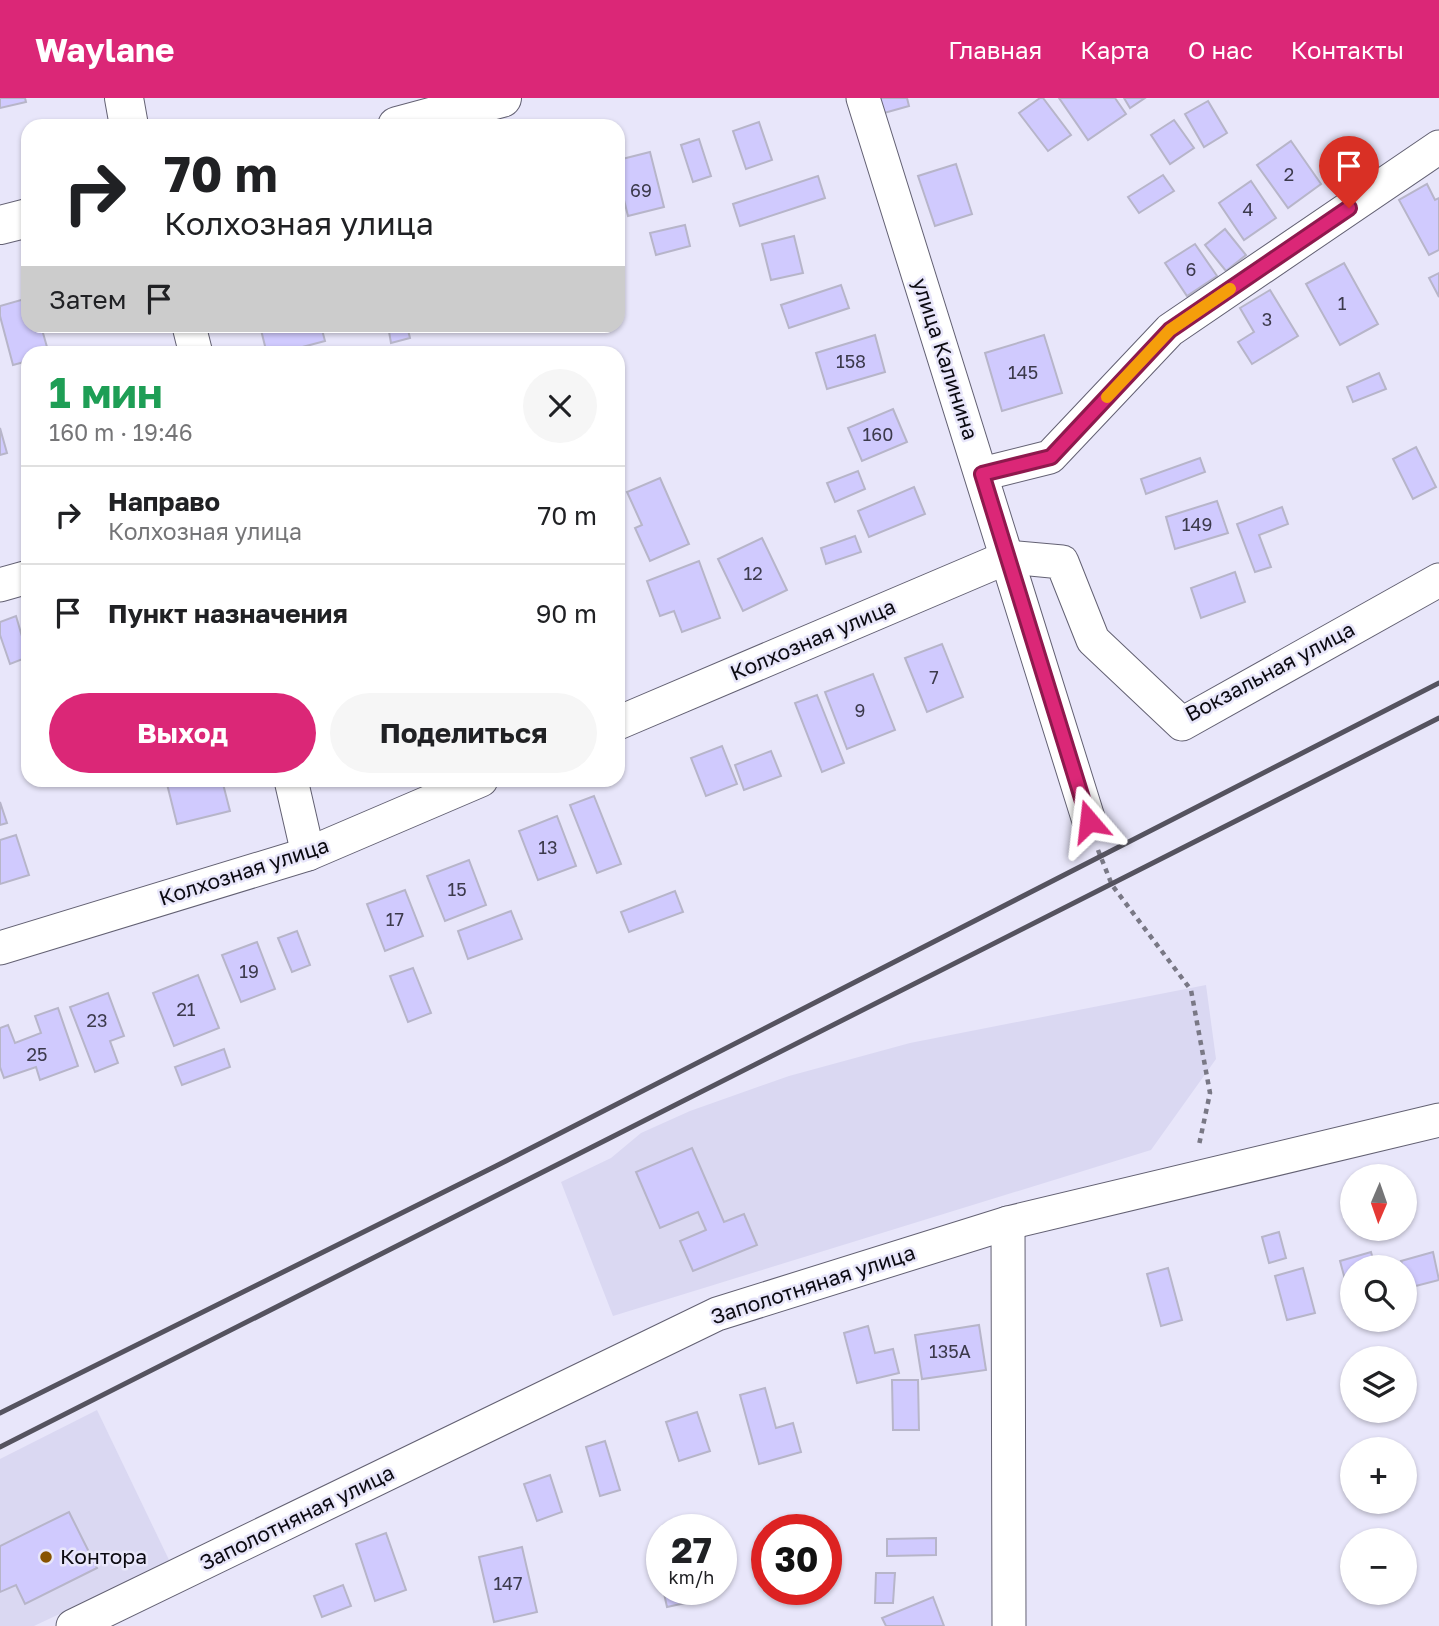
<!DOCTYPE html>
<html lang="ru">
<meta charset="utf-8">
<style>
body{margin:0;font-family:"Golos Text",sans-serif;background:#f6f6f6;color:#202124;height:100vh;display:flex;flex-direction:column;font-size:26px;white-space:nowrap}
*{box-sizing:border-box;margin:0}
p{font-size:23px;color:#757577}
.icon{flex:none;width:38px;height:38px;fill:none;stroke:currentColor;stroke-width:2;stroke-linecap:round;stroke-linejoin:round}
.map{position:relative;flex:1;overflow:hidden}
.details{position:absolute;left:21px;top:248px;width:604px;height:441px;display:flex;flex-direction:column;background:#fff;border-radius:21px;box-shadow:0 2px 5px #0004}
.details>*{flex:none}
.top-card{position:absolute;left:21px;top:21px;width:604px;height:214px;border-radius:21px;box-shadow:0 2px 5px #0004;background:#fff;color:#202124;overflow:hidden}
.needle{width:46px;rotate:182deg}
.buttons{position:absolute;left:1340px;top:1066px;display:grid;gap:14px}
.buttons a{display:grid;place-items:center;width:77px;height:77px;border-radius:50%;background:#fff;box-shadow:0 2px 5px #0004;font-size:35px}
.speed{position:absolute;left:646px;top:1416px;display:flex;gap:14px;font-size:35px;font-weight:700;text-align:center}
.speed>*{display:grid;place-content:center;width:91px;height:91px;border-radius:50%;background:#fff;box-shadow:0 2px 5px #0004;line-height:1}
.speed small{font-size:18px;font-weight:400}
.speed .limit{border:10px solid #d22;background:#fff;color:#111}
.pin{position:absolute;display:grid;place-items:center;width:60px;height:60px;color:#fff;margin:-72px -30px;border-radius:50% 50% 50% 0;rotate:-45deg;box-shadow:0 0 7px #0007}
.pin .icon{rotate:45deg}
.me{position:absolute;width:77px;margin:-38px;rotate:343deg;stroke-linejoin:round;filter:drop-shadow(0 0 5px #0008)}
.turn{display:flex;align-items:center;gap:24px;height:147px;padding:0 28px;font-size:32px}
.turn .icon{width:91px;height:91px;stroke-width:2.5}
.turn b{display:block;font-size:49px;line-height:60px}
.then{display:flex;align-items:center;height:66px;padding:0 28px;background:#0003;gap:14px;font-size:26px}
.round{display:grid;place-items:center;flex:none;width:74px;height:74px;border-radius:37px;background:#f6f6f6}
.overview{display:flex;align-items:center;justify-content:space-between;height:119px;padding:0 28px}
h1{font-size:42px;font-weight:700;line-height:52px;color:#1e9e55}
.cta{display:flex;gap:14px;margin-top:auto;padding:14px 28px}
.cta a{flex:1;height:80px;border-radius:42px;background:#db2777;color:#fff;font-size:28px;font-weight:700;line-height:80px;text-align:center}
.cta a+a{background:#f6f6f6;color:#202124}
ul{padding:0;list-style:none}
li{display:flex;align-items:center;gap:21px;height:98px;padding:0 28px;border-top:2px solid #e0e0e0}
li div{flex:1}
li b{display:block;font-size:26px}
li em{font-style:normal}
header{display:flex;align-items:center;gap:42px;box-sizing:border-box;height:98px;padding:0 35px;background:#db2777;color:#fff}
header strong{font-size:33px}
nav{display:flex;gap:38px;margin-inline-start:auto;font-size:24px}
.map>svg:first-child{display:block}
.built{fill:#dad8f2}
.building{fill:#d0cafe;stroke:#b7b5c9;stroke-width:2}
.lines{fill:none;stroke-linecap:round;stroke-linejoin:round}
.minor-casing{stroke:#636173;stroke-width:35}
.tertiary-casing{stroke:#636173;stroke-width:40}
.path{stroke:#797885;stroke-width:4.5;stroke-dasharray:5 5;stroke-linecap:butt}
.minor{stroke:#fff;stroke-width:33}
.tertiary{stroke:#fff;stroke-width:38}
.rail{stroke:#55535f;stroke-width:5}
.route-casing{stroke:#8e194d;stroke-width:18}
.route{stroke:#db2777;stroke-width:12}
.slow{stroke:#f59e0b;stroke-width:12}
.poi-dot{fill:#885300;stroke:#e8e6fa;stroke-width:2.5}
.labels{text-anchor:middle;stroke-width:5;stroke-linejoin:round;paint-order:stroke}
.number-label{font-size:18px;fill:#3c3a4c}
.street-label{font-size:21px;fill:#0b0a11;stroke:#e8e6fa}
.poi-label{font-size:21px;fill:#0b0a11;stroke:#e8e6fa;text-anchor:start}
</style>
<header>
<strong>Waylane</strong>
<nav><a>Главная</a><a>Карта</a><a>О нас</a><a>Контакты</a></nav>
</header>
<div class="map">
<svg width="1439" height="1528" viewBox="0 0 1439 1528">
<rect width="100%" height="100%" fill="#e8e6fa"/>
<g class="built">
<polygon points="1206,887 1216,961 1151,1052 613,1218 561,1084 611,1060 641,1035 690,1013 789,978 910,945"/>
<polygon points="97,1312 170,1464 34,1528 0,1528 0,1361"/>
</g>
<g class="building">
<polygon points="0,0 25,0 26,4 0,10"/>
<polygon points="879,0 907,0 909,8 884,15"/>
<polygon points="1040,0 1043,0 1071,37 1048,53 1019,15"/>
<polygon points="1059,0 1115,0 1126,16 1088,42"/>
<polygon points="1124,0 1145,0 1130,10"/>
<polygon points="1208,3 1227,35 1204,49 1185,16"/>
<polygon points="1174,22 1194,50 1170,66 1151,37"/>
<polygon points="759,24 772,62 746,71 733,33"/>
<polygon points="699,41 711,78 693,84 681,47"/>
<polygon points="1291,43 1321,86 1288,110 1257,67"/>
<polygon points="650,54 664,109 628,118 618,78 618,62"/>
<polygon points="956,66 972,116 935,128 918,78"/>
<polygon points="1163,77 1174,93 1139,115 1128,99"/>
<polygon points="818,78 825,100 740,128 733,106"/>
<polygon points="1251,83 1276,120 1244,142 1219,105"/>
<polygon points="1427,86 1435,102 1439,100 1439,152 1429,157 1399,102"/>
<polygon points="685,127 690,148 656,157 650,135"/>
<polygon points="1225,131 1246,157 1226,173 1205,147"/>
<polygon points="794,138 803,175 771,182 762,146"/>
<polygon points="1195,146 1217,178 1187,198 1165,165"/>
<polygon points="1344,165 1378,226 1340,247 1306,186"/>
<polygon points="1439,175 1439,199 1429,180"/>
<polygon points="841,187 849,210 789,230 781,207"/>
<polygon points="1270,192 1298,238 1252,266 1238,244 1254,234 1240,210"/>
<polygon points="28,200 28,228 41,228 49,256 28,256 28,263 13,267 0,218 0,208"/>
<polygon points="260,228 321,228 325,243 276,256 267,256"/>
<polygon points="388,228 407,228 410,240 391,245"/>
<polygon points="875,237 885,274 827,291 816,255"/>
<polygon points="1044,237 1062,295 1002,313 985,255"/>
<polygon points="1379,275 1386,291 1353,304 1347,289"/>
<polygon points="893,311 907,344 862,363 848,330"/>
<polygon points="0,330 7,355 0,357"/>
<polygon points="1416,349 1436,389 1413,401 1393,361"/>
<polygon points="1200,360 1205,374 1146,396 1141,381"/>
<polygon points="858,373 865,391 835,404 827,385"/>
<polygon points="660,380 689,446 650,463 635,430 642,427 627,394"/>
<polygon points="914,389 925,416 869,439 858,413"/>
<polygon points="1217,403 1228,435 1175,451 1166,419"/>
<polygon points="1282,409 1288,426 1259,437 1271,469 1255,474 1237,426"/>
<polygon points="855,438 861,454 826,466 821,450"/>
<polygon points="762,440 787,492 743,513 718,461"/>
<polygon points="699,463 720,520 682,534 674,513 660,518 647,483"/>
<polygon points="1235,474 1245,504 1201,520 1191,490"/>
<polygon points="16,518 28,559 10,566 0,537 0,524"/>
<polygon points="942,546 963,599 927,614 905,560"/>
<polygon points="873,576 895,632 847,651 825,594"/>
<polygon points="817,597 844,665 822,674 795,605"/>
<polygon points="722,648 737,686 706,698 691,660"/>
<polygon points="771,653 781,678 744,692 735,667"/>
<polygon points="166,682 222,682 230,713 177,726"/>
<polygon points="594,698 621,766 597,775 570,707"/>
<polygon points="0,704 7,725 0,727"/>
<polygon points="557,718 576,768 538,782 519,733"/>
<polygon points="16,737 29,777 0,786 0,742"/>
<polygon points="469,762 486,807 445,823 427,778"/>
<polygon points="405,792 423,838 385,853 367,806"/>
<polygon points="675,793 683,814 629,834 621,814"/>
<polygon points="511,813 522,841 468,861 458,833"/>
<polygon points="297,833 310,867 292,874 278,840"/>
<polygon points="257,844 275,891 241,904 222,857"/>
<polygon points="413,870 431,915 408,924 390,878"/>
<polygon points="198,877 219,930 174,948 153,895"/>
<polygon points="108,895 124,938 110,943 118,965 95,974 70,909"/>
<polygon points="58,910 78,968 40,982 36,969 4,980 0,969 0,930 8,927 15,945 41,935 35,918"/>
<polygon points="224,951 230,969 182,987 175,969"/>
<polygon points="692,1050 724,1124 744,1116 757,1147 693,1173 680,1143 706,1132 698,1114 660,1130 636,1074"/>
<polygon points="1279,1134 1286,1160 1269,1165 1262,1139"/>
<polygon points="1371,1154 1375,1169 1353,1169 1353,1199 1350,1200 1340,1163"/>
<polygon points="1433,1154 1439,1182 1408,1190 1405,1169 1403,1169 1401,1163"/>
<polygon points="1168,1170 1182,1222 1161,1228 1147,1176"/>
<polygon points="1303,1170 1315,1215 1287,1222 1275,1178"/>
<polygon points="979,1227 986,1272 922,1281 915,1237"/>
<polygon points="868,1228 875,1255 893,1251 899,1275 857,1285 844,1235"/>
<polygon points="892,1282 918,1282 919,1332 893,1332"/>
<polygon points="765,1290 776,1330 793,1325 801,1354 759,1366 740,1297"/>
<polygon points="697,1314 710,1353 679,1363 666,1324"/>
<polygon points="605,1343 620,1392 600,1398 586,1349"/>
<polygon points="550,1377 562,1414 537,1423 524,1386"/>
<polygon points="69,1414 97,1470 25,1506 16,1487 0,1494 0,1448"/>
<polygon points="386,1435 406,1492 375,1503 356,1446"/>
<polygon points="936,1440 936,1457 887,1458 887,1441"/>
<polygon points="662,1448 662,1486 653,1451"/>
<polygon points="522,1449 537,1514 494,1524 479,1459"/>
<polygon points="876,1475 895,1475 893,1505 875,1505"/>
<polygon points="343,1487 351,1508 322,1519 314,1498"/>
<polygon points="663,1491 687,1491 690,1504 667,1509"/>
<polygon points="933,1499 944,1528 886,1528 882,1520"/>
</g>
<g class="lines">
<defs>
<g id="minor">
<polyline points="863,0 1089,723"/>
<polyline points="189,228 196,256"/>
<polyline points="982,376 1050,359 1170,232 1439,49"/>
<polyline points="0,487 28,479"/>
<polyline points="618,625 1008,459 1062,464 1093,542 1182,626 1439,482"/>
<polyline points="291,682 308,756"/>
<polyline points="0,850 308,756 481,682"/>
<polyline points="1008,1125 1009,1528"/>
<polyline points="73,1528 717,1216 1008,1125 1439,1022"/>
</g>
<g id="tertiary">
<polyline points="124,0 129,28"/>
<polyline points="397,28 502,0"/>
<polyline points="0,127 28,120"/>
</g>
</defs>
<use href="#minor" class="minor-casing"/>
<use href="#tertiary" class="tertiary-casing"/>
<polyline class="path" points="1098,752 1112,787 1191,892 1210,995 1199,1047"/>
<use href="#minor" class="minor"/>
<use href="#tertiary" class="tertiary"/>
<g class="rail">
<polyline points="0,1315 496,1068 1439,585"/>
<polyline points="0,1349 1439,620"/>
</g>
</g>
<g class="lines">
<defs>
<polyline id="route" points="1089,723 982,376 1051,359 1170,232 1349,110"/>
</defs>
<use href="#route" class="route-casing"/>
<use href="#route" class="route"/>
<polyline class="slow" points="1107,299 1170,232 1230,191"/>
</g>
<circle class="poi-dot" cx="46" cy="1459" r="7"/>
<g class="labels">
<g class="number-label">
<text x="1289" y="83">2</text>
<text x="641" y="99">69</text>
<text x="1248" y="118">4</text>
<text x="1191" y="178">6</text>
<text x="1342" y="212">1</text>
<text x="1267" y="228">3</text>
<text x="851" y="270">158</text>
<text x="1023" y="281">145</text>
<text x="878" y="343">160</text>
<text x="1197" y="433">149</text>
<text x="753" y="482">12</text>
<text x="934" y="586">7</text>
<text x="860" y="619">9</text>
<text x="548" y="756">13</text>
<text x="457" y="798">15</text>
<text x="395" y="828">17</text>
<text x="249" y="880">19</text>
<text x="186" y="918">21</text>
<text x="97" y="929">23</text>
<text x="37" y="963">25</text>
<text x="950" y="1260">135А</text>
<text x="508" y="1492">147</text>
</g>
<g class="street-label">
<text transform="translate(945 261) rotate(72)" y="7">улица Калинина</text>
<text transform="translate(813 542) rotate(-23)" y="7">Колхозная улица</text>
<text transform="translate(1270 574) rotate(-28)" y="7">Вокзальная улица</text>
<text transform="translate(244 774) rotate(-18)" y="7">Колхозная улица</text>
<text transform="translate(813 1187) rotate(-18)" y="7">Заполотняная улица</text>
<text transform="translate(297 1420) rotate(-26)" y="7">Заполотняная улица</text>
</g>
<g class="poi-label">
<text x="60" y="1466">Контора</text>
</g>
</g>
</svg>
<div class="buttons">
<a><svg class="needle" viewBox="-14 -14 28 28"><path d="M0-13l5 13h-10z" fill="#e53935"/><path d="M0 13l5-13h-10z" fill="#757577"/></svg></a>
<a><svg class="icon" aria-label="search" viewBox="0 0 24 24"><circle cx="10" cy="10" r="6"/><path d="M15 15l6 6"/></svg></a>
<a><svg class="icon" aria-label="layers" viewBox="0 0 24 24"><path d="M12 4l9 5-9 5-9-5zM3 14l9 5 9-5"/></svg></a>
<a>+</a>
<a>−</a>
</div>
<div class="speed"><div>27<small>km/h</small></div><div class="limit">30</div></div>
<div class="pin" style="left:1349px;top:110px;background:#d93025"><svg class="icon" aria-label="arrive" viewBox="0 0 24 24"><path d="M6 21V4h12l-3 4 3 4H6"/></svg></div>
<svg class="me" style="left:1089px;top:723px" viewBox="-20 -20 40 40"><path d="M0-17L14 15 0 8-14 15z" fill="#db2777" stroke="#fff" stroke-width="4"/></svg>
<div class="top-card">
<div class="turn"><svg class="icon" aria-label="right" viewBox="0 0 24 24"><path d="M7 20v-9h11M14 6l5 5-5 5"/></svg><div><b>70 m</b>Колхозная улица</div></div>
<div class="then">Затем<svg class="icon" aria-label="arrive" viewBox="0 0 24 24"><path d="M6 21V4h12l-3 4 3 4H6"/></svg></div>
</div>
<section class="details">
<div class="overview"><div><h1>1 мин</h1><p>160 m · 19:46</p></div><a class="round"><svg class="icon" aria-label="close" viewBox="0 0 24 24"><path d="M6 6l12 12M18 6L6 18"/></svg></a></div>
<ul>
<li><svg class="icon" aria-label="right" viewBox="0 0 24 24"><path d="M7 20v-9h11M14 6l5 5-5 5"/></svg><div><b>Направо</b><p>Колхозная улица</p></div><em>70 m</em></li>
<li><svg class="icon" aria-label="arrive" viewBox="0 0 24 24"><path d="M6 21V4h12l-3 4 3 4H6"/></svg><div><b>Пункт назначения</b></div><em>90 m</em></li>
</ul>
<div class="cta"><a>Выход</a><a>Поделиться</a></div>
</section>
</div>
